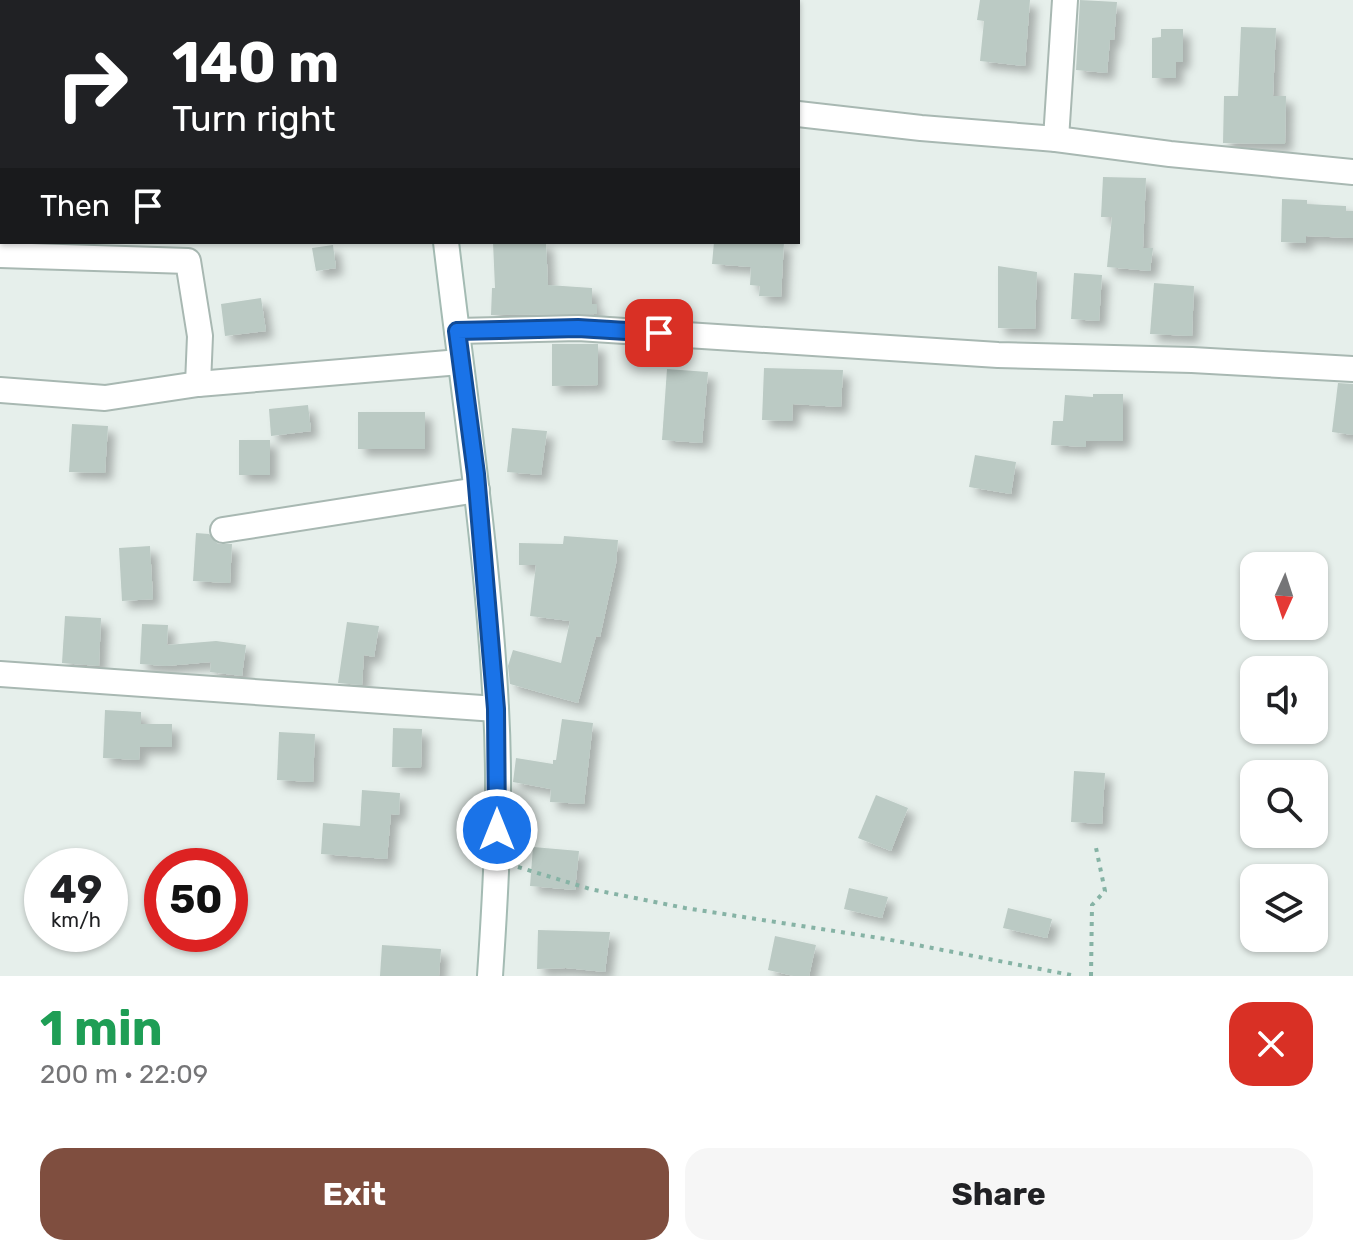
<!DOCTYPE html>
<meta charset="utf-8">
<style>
body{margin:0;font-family:Rubik,sans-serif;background:#f6f6f6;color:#202124;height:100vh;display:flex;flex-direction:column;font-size:30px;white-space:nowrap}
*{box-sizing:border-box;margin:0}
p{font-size:26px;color:#757577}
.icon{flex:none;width:44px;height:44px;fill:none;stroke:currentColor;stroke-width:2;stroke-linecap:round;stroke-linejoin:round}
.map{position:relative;height:976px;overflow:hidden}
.sheet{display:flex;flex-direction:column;background:#fff;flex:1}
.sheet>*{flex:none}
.banner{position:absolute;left:0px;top:0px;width:800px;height:244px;box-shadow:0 2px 6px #0004;background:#202124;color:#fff;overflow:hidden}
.needle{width:52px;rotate:183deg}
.fabs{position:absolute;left:1240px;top:552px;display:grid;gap:16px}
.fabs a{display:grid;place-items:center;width:88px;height:88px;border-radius:16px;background:#fff;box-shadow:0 2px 6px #0004;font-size:40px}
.speed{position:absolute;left:24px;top:848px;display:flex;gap:16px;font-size:40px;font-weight:700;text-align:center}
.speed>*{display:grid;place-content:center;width:104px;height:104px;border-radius:50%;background:#fff;box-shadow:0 2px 6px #0004;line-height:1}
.speed small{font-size:20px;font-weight:400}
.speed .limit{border:12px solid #d22;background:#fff;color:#111}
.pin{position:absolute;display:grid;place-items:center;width:68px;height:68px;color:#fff;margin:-34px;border-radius:16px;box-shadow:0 4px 12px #0006}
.me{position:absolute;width:88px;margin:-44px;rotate:0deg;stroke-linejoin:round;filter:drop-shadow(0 0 6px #0008)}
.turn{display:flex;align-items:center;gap:28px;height:168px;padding:0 40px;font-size:36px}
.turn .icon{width:104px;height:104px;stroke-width:2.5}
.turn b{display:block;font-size:56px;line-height:68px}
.then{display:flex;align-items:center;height:76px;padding:0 40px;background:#0003;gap:16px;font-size:30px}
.round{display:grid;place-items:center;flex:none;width:84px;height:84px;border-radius:24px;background:#f6f6f6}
.overview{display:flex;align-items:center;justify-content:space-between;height:136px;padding:0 40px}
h1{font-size:48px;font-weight:700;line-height:60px;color:#1e9e55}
.cta{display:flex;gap:16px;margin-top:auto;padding:16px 40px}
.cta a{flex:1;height:92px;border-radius:24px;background:#7f4e3f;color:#fff;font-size:32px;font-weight:700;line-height:92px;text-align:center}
.cta a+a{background:#f6f6f6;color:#202124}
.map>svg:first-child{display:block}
.building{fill:#bbcac4;filter:url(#shadow)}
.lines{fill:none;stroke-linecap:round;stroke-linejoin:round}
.minor-casing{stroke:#a8b8b2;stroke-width:28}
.secondary-casing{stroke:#a4bbb3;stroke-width:28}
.path{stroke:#86b3a5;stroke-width:4;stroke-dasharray:4 6;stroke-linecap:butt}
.minor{stroke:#fff;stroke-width:24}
.secondary{stroke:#fff;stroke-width:24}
.route-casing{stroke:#114b97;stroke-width:20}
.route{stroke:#1a73e8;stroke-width:14}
</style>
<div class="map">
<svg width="1353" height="976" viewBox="0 0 1353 976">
<defs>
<filter id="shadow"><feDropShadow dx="7" dy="7" stdDeviation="4" flood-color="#0004"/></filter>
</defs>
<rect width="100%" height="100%" fill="#e6efeb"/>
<g class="building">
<polygon points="980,0 1030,0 1025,66 980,61 984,21 977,20"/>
<polygon points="1080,0 1117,2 1114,40 1110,40 1107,73 1076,70"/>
<polygon points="1241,27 1276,28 1273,96 1286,96 1285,144 1223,143 1224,96 1238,96"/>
<polygon points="1161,29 1183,29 1183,62 1176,62 1176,78 1152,78 1152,38 1161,37"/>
<polygon points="1103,177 1146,178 1143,248 1153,248 1150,271 1107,267 1112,217 1101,217"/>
<polygon points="1282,199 1307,200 1307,204 1346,206 1346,211 1353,211 1353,238 1306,236 1306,243 1281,242"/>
<polygon points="493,242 546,242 548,285 592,288 592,304 597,304 597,314 491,315 492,288 495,288"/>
<polygon points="714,242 784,242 781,297 759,296 760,286 750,285 751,267 712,264"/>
<polygon points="333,245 336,268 316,271 312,248"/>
<polygon points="998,266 1037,272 1035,329 998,328"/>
<polygon points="1074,273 1102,275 1099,321 1071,319"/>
<polygon points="1154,283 1194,286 1192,336 1150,334"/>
<polygon points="261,298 266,331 225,336 221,304"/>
<polygon points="552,344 598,344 598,385 552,386"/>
<polygon points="764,368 843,370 841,407 793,404 792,421 762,420"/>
<polygon points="667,369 708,372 702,443 662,440"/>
<polygon points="1338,383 1353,384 1353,435 1332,432"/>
<polygon points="1093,394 1123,394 1123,441 1086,441 1086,447 1051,445 1053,421 1063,421 1065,395 1093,397"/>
<polygon points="308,405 311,431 271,436 269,409"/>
<rect x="358" y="412" width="67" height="37"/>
<polygon points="72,424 108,426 105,473 69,472"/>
<polygon points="512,428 547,431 541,475 507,472"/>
<rect x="239" y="440" width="31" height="35"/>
<polygon points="975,455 1016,462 1011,494 969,487"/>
<polygon points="196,533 209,534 218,544 232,544 230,583 193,581"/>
<polygon points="564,536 618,540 616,564 600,637 596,636 578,703 510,684 508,666 513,650 561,663 570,621 530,616 536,565 519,565 519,543 563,544"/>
<polygon points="150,546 153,599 122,601 119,548"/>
<polygon points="65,616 101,618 99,666 62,663"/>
<polygon points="347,622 379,626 374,657 364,655 362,685 338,683"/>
<polygon points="142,624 168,625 167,645 216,641 246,645 242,676 210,672 211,662 166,666 140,664"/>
<polygon points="105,710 141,712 141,724 172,724 172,747 140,747 139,760 103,758"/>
<polygon points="562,719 593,723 584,804 550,802 551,789 513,782 516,758 553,764 553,760 556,760"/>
<polygon points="393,728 422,729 421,768 392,767"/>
<polygon points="279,732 315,734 313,782 277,780"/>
<polygon points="1074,771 1105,773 1102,824 1071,822"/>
<polygon points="362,790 400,793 399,815 391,814 387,859 321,854 323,823 360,826"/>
<polygon points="876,795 908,808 891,851 858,838"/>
<polygon points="533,847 579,851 575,890 530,886"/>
<polygon points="849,888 888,897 882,918 844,909"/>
<polygon points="1008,908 1052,919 1047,938 1003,928"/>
<polygon points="538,930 610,932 605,972 566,968 537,969"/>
<polygon points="775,936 816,945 809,976 794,976 768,970"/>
<polygon points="382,945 441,949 439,976 380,976"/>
</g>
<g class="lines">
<defs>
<g id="minor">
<polyline points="0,111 2,111"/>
<polyline points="798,114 921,128 1056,139 1065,0"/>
<polyline points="1056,139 1170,154 1353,172"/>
<polyline points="0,255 188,261 200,336 198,384 105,398 0,390"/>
<polyline points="457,331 578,328 998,355 1192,360 1353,369"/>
<polyline points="198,384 460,362"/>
<polyline points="223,530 477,490"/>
<polyline points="0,674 496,709"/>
</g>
<g id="secondary">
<polyline points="409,0 409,2"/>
<path d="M446,242C464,397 488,552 496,708C501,797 496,887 490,976"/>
</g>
</defs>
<use href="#minor" class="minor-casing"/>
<use href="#secondary" class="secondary-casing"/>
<g class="path">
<polyline points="0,186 2,186"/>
<polyline points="518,867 590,889 685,908 886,939 1076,976"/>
<polyline points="1091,976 1092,905 1105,891 1095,843"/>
</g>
<use href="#minor" class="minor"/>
<use href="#secondary" class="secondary"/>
</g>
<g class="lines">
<defs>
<polyline id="route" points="497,830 496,709 476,474 457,331 578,328 659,333"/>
</defs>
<use href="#route" class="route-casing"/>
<use href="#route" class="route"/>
</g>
</svg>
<div class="fabs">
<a><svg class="needle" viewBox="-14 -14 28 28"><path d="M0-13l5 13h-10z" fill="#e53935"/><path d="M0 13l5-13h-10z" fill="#757577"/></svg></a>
<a><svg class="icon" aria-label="sound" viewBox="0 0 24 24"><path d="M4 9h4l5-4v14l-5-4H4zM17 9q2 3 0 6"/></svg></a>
<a><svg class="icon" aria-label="search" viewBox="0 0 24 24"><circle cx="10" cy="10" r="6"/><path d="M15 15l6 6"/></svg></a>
<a><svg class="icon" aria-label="layers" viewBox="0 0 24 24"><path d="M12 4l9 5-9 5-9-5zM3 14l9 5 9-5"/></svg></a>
</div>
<div class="speed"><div>49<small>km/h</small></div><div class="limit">50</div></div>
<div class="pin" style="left:659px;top:333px;background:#d93025"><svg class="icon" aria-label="arrive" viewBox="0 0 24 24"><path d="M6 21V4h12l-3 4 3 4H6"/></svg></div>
<svg class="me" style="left:497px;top:830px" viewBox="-20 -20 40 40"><circle r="17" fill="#1a73e8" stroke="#fff" stroke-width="3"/><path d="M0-11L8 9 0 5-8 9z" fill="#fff"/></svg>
<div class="banner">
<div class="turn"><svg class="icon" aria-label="right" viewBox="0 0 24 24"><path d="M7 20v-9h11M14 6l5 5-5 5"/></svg><div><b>140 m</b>Turn right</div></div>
<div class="then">Then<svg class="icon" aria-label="arrive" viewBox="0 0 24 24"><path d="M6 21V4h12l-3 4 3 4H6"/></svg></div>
</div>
</div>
<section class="sheet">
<div class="overview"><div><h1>1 min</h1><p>200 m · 22:09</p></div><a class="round" style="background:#d93025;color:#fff"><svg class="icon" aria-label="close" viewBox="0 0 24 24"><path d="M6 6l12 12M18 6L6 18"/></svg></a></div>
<div class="cta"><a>Exit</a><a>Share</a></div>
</section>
